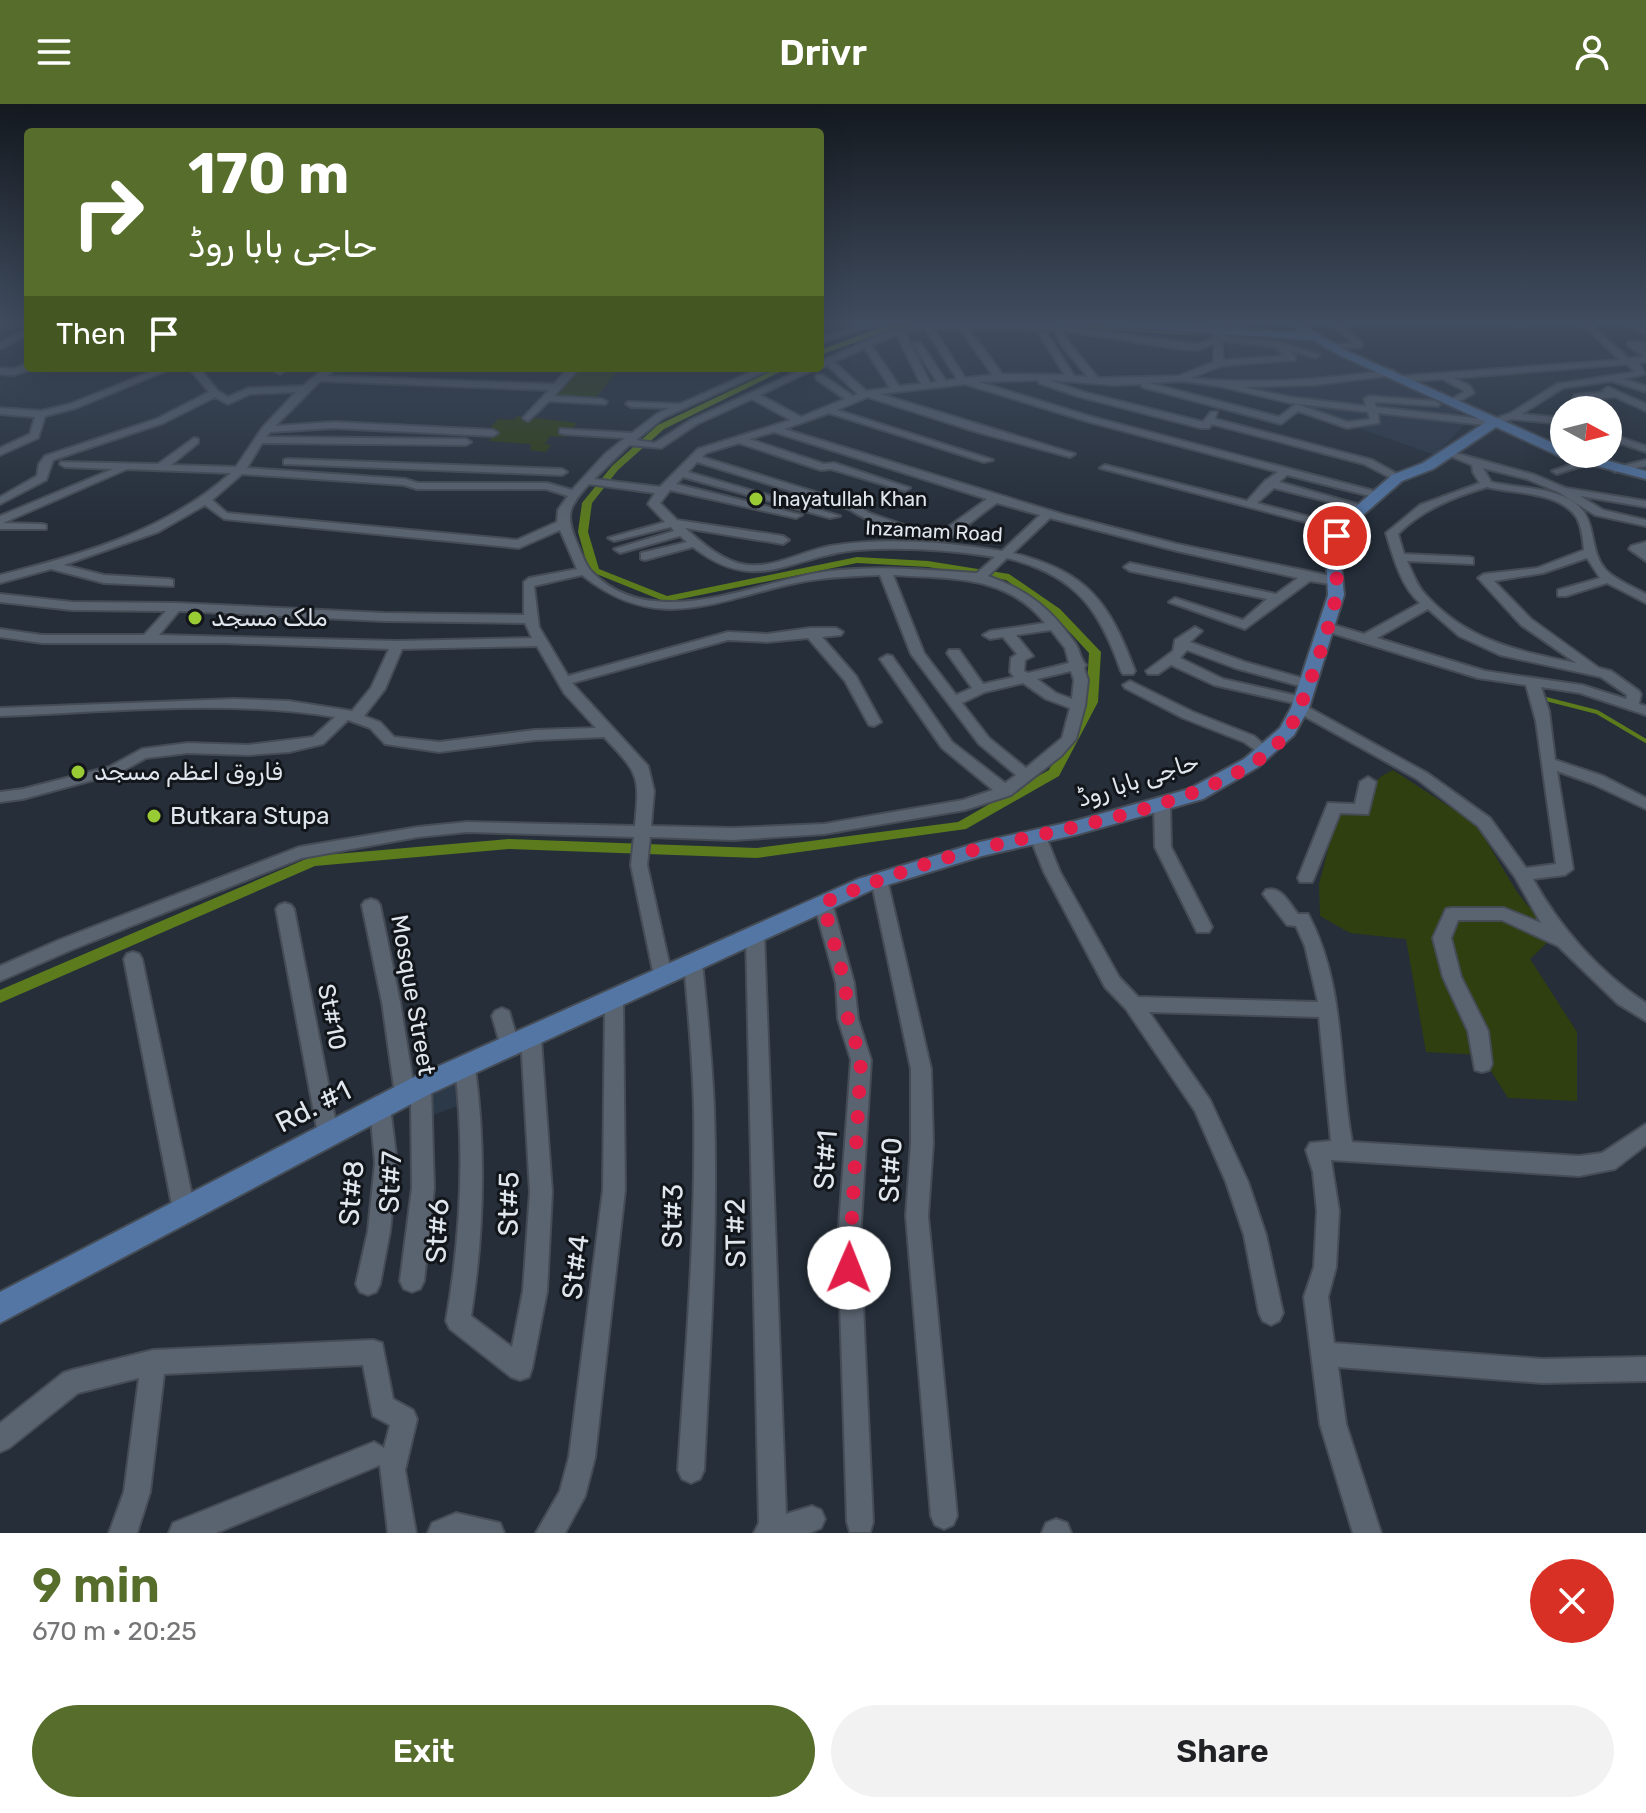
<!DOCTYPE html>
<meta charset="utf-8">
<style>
body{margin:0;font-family:Rubik,"Noto Sans Arabic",sans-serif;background:#f2f2f2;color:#202124;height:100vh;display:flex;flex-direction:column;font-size:30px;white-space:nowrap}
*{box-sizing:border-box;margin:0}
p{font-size:26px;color:#757577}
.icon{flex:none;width:44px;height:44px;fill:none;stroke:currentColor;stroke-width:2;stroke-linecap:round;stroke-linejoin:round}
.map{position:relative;height:1429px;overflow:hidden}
.sheet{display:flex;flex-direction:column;background:#fff;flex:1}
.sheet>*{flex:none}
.banner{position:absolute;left:24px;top:24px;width:800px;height:244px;border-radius:8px;box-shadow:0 8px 32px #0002;background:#566d2c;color:#fff;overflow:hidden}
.needle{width:52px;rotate:97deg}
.tools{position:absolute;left:1550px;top:292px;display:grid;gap:16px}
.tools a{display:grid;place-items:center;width:72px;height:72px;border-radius:50%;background:#fff;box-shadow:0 8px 32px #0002;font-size:40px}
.pin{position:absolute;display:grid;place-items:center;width:68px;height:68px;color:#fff;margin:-34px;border:4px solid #fff;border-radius:50%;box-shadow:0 2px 8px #0007}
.me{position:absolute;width:88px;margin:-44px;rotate:1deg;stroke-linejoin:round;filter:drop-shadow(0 0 6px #0008)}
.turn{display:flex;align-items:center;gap:28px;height:168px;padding:0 32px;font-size:36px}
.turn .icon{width:104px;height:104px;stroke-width:2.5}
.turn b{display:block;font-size:56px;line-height:68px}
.then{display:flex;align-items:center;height:76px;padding:0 32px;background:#0003;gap:16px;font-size:30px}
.round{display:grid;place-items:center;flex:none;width:84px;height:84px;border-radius:42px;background:#f2f2f2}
.overview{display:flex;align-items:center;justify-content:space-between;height:136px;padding:0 32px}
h1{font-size:48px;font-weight:600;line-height:60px;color:#566d2c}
.cta{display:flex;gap:16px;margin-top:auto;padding:16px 32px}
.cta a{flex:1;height:92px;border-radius:48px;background:#566d2c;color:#fff;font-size:32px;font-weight:600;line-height:92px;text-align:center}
.cta a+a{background:#f2f2f2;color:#202124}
header{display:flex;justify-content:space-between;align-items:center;height:104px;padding:0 32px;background:#566d2c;color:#fff;font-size:36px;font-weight:600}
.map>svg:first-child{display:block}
.built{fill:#2c3948}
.green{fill:#2f3f10}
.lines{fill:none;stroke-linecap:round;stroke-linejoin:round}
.stream{stroke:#5b7b1d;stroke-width:4}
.canal{fill:#5b7b1d;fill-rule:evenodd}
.minor-casing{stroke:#454c55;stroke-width:4}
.major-casing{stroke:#454c55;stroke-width:4}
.minor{fill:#5a6370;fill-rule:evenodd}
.major{fill:#5376a4;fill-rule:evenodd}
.route{stroke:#e11d48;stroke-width:14;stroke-dasharray:0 25.2}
.poi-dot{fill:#99cb35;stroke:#12161b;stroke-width:3}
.labels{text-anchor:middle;stroke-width:6;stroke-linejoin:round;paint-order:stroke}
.far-poi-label{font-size:20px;fill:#e0e6ed;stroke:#12161b;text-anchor:start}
.far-street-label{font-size:20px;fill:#e0e6ed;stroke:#12161b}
.poi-label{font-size:24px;fill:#e0e6ed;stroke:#12161b;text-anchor:start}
.street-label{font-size:24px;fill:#e0e6ed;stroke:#12161b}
.near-street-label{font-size:28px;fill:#e0e6ed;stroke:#12161b}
</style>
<header><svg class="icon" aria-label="menu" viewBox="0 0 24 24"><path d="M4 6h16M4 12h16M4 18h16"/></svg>Drivr<svg class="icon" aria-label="person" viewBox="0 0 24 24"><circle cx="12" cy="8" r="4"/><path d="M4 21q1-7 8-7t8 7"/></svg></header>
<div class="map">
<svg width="1646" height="1429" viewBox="0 0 1646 1429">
<rect width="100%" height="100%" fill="#252e39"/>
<g class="built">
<polygon points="1225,227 1314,239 1457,307 1468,317 1435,351 1265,291 1164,278 1205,273 1229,255"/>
<polygon points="463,973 465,999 428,1013 425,994"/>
</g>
<g class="green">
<polygon points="574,264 620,264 594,296 547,291"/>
<polygon points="517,312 577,319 566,333 550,332 545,340 551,341 546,348 530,346 531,340 489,337 496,328 487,328 498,315 514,316"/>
<path d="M1393,666L1476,720L1517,788L1553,833L1530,855L1577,928V997L1508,994L1481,951L1426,948L1406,835L1350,829L1320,812L1319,780L1338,707L1368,710C1371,685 1368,678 1393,666Z"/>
</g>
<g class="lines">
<polyline class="stream" points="1542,594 1597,608 1646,637"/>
<g class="canal">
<polygon points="906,219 918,219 882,229 820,251 820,246 877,225"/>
<polygon points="1027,219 1190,227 1194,219 1201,219 1197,229 1193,231 1030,221"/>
<polygon points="778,264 788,264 664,325 618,366 592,399 588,428 599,465 667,492 857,453 928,457 1009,470 1060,505 1101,548 1098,598 1059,672 966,725 757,754 509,745 315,762 0,899 0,886 313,752 509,735 757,744 958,718 1049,666 1086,598 1089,549 1052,509 1006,476 928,463 857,459 666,498 589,467 578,428 582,399 612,362 658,321"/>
</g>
<defs>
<g id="minor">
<polygon points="870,219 892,219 864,224 820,239 820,233"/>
<path d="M926,219L1057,221L1197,240L1213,234V224L1217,221L1221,224L1222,232L1275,237L1320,251L1316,254L1288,246L1295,252V256L1221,262L1191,274C1259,281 1325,275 1392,266L1397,269L1395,271L1315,281L1243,283L1290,293L1366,302L1364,295L1369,292L1435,297L1440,300L1438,302L1375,298L1376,303L1492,316L1511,309L1557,280L1635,268L1627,260L1454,274L1470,282L1474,289L1451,302L1446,299L1448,297L1464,288L1463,286L1442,275L1403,278L1398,275L1403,272L1620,256L1581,219H1590L1629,255L1645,252L1628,242V238H1646V244L1642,243L1646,246V258L1639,259L1645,270L1623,275L1646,282V288L1612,277L1563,284L1522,310L1564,314V320L1512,315L1493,322L1378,309L1379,319L1347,324L1298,307L1281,320L1142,283L1141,280L1114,281L1049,276L1083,288L1203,318L1211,308H1217L1215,315L1372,356L1401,372V376L1397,377L1364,360L1212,320L1209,324H1201L1077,292L1039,279L1038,276L979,278L1092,313L1378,388L1379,390L1374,393L1287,371L1279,378L1367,403L1361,406L1274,384L1257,399L1344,422L1346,424L1340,427L1100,364L1105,361L1247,397L1265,377L1278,368L1086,317L965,280L880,290L1075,350L1070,353L977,328L868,293L837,306L993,356L984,358L829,309L784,325L1065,411L1177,440L1336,473L1342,477L1336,481L1310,477L1245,525L1169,498L1175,494L1243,516L1267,495L1130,467L1124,463L1130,459L1276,490L1298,474L1177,447L1050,414L1013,449C1087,468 1109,497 1135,567L1133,570H1123L1121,567C1099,504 1075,471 1007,454L988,472C1029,487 1050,504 1075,539C1080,546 1080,555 1086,561L1084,564L1088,576L1085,602L1076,635L1061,652L1011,691L965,706L824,730L733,736L650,733L647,761L672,872L670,877L663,879L656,877L654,872L631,761L634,733L467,728L418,733L302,754L71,846L0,877V862L59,836L299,743L418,723L467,718L635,722C640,671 639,670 604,633L535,636L439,648L385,640L370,624L348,616L323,640L289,648L248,651L188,649L146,654L119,669L23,695L0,698V688L23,685L109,663L142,645L188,639L248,641L313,633L335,613C225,595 111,608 0,612V604L234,595L289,597L352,607L371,584L389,545L223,539H42L0,533V525L42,531H144L166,507L72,506L0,498V490L72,498L176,499L384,509L524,511V478L529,474L577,465L560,426L519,444L224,415L205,401L158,428L64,461L104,471L169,475L173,476V482L104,479L51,465L0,479V471C83,450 166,427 231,369L127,365L3,419L42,420L46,421V425H0V412L113,365L65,363L60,360L61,358L158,360L194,334L198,335V339L171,361L236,363L263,323L296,288L250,290L228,300L215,293L163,319L53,356L46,376L0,400V393L37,372L39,360L45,352L157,315L209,288L189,264H199L218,287L228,293L248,284L303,282L325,264H336L327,272L554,280L569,264H579L554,292L602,295L607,298L605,300L549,297L528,317L523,314L549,286L320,277L275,322L334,318L493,326L498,329L493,332L334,324L270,328L266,333L466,335L471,338L466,341L262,339L247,364L405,375L418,379H547L572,386L605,350L625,334L564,330L560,329V325L632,329L657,310L669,304L631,303L626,300L628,298L680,300L760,264H773L663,314L636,336L655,339L691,316L805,264H817L760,291L801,313L845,295L816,275V271H822L853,292L858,290L827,261L820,264V258L884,229ZM925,224L957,275L946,277L920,238H914L913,240L937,278L930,279L905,229ZM933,224H959L993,271L965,274ZM968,224L1054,226L1063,243L1088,273L1074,272L1046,228L1043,227L1039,230L1065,271L1002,270ZM1063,227L1181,245L1198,246L1214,240V258L1179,272L1098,274L1070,240ZM897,231L921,280L899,282L871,241ZM1222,237L1275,243L1279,244L1278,246L1284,252L1223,256ZM865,244L890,284L866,287L834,258ZM1183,277L1219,282L1290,299L1368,308L1370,315L1348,318L1296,300L1279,313L1149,279ZM752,295L791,316L698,345L660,383L594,375L629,341L661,344L697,320ZM774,328L987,395L937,431H932L869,409L857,401L702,353L706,349L739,339L821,366L831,365L905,387L910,384L834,359L824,360L749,335ZM697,358L849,405C865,416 927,444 945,436C963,427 980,410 997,399L1040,411L1002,447C947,438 885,433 830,442C803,447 775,464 747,461C723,458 702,439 685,424L783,440L789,436L783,432L677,416L660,399L670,386L796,414L802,411L676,380L683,373L830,414L840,412L688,368ZM242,370L404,381L417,385H546L568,392L558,406L557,418L517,436L227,409L212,396ZM589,380L655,389L648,400L665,418L608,434L614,437L671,423L674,427L614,445L620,449L680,432L687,438L641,449V455L645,456L693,443C757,493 792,451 858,446C903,443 950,446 995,453L977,469C928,466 879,461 830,467C757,476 653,532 591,467C585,460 581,448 577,439C565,411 568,403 589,380ZM582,471C661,534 720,493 806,477C830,473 856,472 880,471L911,550L979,640L1016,671L1005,679L952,638L892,552L887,551L880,555L942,644L993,686L963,696L824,720L733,724L651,722L654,687L648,662L572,579L728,536L767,538L808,534L845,577L869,621L874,622L881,618L856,572L822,533L841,531L843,528L836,524H810L767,530L728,528L568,572L539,523L534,482ZM893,471C950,475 1006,470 1045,519L990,527L983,531L990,535L1003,533L1017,550L1011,554L1010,568L1014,573L983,580L959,546H949L947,549L972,584L956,591L924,549ZM179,507L384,517L525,519L532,534L397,537L159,531ZM1051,526L1065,544L1069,559L1028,569L1024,567L1025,556L1033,552L1016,531ZM537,542L564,589L596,624L535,626L439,638L394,633L380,618L364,612L385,585L402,545ZM1071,567L1074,576L1072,595L1056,589L1037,575ZM1023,579L1046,595L1070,604L1062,634L1026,664L989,634L962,599L985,588Z"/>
<polygon points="1331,219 1339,219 1362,239 1362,243 1328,245 1328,241 1352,239"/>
<polygon points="1510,219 1520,219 1523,221 1519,224"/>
<polygon points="1627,219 1636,219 1646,225 1646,232"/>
<polygon points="28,224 28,230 0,245 0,239"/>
<polygon points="28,260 28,264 31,265 14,271 0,270 0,264 13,265"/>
<polygon points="160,264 173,264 76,304 45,312 38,334 0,351 0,344 30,330 35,313 0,310 0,304 41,307 70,300"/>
<polygon points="278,264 289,264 280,270 275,267"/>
<polygon points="1608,283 1646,300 1646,307 1615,293 1582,296 1577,305 1564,306 1564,308 1562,306 1570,301 1575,291 1605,288 1603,286"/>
<polygon points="1608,329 1646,342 1646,348 1608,335"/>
<polygon points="1564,336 1564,342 1546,344 1541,341"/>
<path d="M1445,346L1535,371L1566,384L1646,397V403L1580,392L1603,406L1646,416V422L1595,411L1558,388L1527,375L1483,364L1491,378C1518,385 1551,382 1575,399C1598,416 1588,445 1605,465C1614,475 1633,483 1646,490V499L1607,479L1566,492H1558V486L1600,474L1587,454L1543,469L1494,477L1531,515L1599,564L1611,567L1639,587L1641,590L1639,600L1646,602V611L1580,589L1541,583L1549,607L1555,656L1603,672L1646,694V705L1593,680L1557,667L1573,765L1565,771L1533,775C1560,824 1599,868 1646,899V917L1618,900L1558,842L1502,816H1458L1451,834L1461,873L1488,927L1492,960L1489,966L1482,968L1475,966L1468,927L1443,873L1433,834L1446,805L1452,804H1504L1541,819L1515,773L1478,722L1417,675L1295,607L1293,604L1298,600L1214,581L1171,561L1158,570H1148L1146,567L1173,547L1175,536L1195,523L1202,527L1190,538L1245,558L1312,577L1314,580L1307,584L1235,564L1187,546L1180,554L1223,575L1307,594L1309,597L1304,601L1427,669L1490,714L1526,764L1556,760L1536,617L1526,581L1478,574L1322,526L1320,523L1327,519L1364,530L1420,499C1401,483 1393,452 1386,429L1420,401L1480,379L1473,368L1472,361L1445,350ZM1487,383C1514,390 1560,387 1577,414C1582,424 1583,435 1584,446L1537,464L1484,470L1478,474L1521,521L1576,559C1518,547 1467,537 1425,490C1417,482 1412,467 1407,457L1473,460V454L1469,453L1404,450L1398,430C1423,405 1454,393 1487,383ZM1428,505L1459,532L1500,551L1601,573L1627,591L1626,595L1582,581L1485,567L1377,534Z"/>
<polygon points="288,355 562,365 567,368 562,371 284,360 284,356"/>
<polygon points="1585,356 1594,358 1557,370 1552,367"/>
<polygon points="1646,356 1646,362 1615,368 1610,365"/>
<polygon points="1646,438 1646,457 1629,445 1631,442"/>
<polygon points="1130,577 1193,608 1254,632 1273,649 1266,654 1244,638 1183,614 1125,584 1123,581"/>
<polygon points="1368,673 1376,678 1368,710 1340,709 1314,774 1312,778 1300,778 1298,774 1328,699 1355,700 1360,678"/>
<polygon points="1162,694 1170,699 1171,743 1212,823 1209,828 1197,828 1155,743 1154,699"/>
<path d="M1038,727L1046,733L1060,768L1119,873L1138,893L1318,898L1305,842L1296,822L1287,821L1263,790L1266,786C1281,781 1289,799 1298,810H1308C1346,881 1338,962 1352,1038L1579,1052L1602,1049L1646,1020V1041L1615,1065L1579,1072L1331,1056L1339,1107L1336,1163L1328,1193L1334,1239L1542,1255L1646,1253V1277L1542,1279L1338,1263L1346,1320L1381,1429H1353L1320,1320L1304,1193L1314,1163L1317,1107L1313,1068L1306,1046L1310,1039L1331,1037L1319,913L1149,908L1210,996L1248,1078L1266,1131L1283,1209L1279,1217L1271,1221L1263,1217L1259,1209L1244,1131L1226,1078L1195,1007L1126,905L1105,883L1044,768L1030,733Z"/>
<polygon points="879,769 885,771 887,775 931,965 933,1039 928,1112 957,1412 953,1421 944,1425 935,1421 931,1412 906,1112 911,1039 911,965 871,775 873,771"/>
<polygon points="823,793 829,795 832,799 854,879 858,915 871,956 860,1136 873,1418 870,1428 850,1428 847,1418 838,1136 851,956 838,915 836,879 814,799 817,795"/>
<polygon points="371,795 377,797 380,801 400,898 413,978 421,974 428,976 431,982 434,1084 424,1177 420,1185 412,1188 404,1185 400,1177 412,1084 411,996 405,999 398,996 395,990 382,898 362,801 365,797"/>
<polygon points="285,799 291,801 294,805 338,1030 335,1036 328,1039 321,1036 318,1030 276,805 279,801"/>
<polygon points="755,823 761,825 764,830 786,1410 812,1402 821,1406 825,1415 821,1424 810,1429 754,1429 759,1419 746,830 749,825"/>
<polygon points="133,848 139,850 142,855 195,1106 192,1113 184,1116 176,1113 173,1106 124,855 127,850"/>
<path d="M693,851L699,853L702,858C707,907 712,955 714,1005C718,1125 710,1246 704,1366L700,1375L691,1379L682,1375L678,1366C686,1246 696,1125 694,1005C693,956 688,907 684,858L687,853Z"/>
<polygon points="614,889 621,891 623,896 625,1086 595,1353 585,1392 565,1429 536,1429 560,1387 569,1353 603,1086 605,896 607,891"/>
<polygon points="502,904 509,907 520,944 517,950 510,952 503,950 492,912 495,907"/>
<path d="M531,927L538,929L541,935L552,1088L547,1187L532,1264L529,1273L520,1276L511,1273L450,1225L446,1217C461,1132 465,1048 455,963L458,957L465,955L472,957L475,963C486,1046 484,1129 471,1212L512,1243L523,1187L530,1088L521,935L524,929Z"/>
<polygon points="380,994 387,997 390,1003 397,1059 390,1127 380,1180 376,1188 368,1191 360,1188 356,1180 368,1127 375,1059 370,1003 373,997"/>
<polygon points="373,1236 382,1239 393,1295 413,1306 417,1315 405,1366 416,1429 388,1429 380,1361 216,1429 169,1429 173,1419 374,1338 384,1344 390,1321 373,1312 363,1261 164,1270 150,1388 137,1429 109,1429 124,1388 139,1274 78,1289 9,1344 0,1348 0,1319 63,1269 72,1266 153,1246"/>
<polygon points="456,1409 500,1419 504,1429 428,1429 432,1419"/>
<polygon points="1056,1415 1067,1419 1071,1429 1042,1429 1046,1419"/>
</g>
<polygon id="major" points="1100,219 1146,219 1302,229 1287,219 1299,219 1347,247 1564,344 1564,350 1583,350 1646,367 1646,375 1559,352 1496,323 1433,365 1402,377 1347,425 1340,450 1344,491 1309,604 1294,631 1258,663 1203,695 1075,731 982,752 874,785 430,990 0,1219 0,1188 412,974 858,775 980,738 1075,717 1189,685 1244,655 1280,624 1291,604 1328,491 1326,450 1335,421 1392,371 1423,359 1486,318 1339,251 1313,236 1105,222"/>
</defs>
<use href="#minor" class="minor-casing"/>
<use href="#major" class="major-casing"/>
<use href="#minor" class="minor"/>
<use href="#major" class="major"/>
</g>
<linearGradient id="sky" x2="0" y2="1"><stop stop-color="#14191f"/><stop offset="0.52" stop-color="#404c5f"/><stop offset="1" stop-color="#404c5f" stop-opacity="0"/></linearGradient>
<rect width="1646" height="419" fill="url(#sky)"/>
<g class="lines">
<path class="route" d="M849,1164L861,956L848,915L845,879L823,799C874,777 924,759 978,745C1057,725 1246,696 1290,624C1304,599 1331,521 1336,492C1339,471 1332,454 1337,432"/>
</g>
<g class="poi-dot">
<circle cx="756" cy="395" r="8"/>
<circle cx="195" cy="514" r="8"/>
<circle cx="78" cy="668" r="8"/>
<circle cx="154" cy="712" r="8"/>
</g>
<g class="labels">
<g class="far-poi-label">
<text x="772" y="402">Inayatullah Khan</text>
</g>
<g class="far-street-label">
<text transform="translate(934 427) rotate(3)" y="7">Inzamam Road</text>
</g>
<g class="poi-label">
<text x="211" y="522">ملک مسجد</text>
<text x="94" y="676">فاروق اعظم مسجد</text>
<text x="170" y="720">Butkara Stupa</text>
</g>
<g class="street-label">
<text transform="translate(1138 676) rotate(-18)" y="8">حاجی بابا روڈ</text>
<text transform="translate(413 891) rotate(80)" y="8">Mosque Street</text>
<text transform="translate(332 913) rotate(79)" y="8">St#10</text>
</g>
<g class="near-street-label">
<text transform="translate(313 1002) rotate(-27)" y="10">Rd. #1</text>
<text transform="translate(825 1056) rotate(-86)" y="10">St#1</text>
<text transform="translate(890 1066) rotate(-87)" y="10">St#0</text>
<text transform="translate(390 1078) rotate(-87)" y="10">St#7</text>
<text transform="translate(351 1089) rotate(-85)" y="10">St#8</text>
<text transform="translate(508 1100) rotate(-89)" y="10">St#5</text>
<text transform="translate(672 1112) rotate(-89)" y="10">St#3</text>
<text transform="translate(437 1127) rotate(-87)" y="10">St#6</text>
<text transform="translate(735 1129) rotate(-91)" y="10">ST#2</text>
<text transform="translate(575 1163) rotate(-83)" y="10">St#4</text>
</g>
</g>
</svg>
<div class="tools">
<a><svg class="needle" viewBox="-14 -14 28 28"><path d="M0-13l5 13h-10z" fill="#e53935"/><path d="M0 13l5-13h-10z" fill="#757577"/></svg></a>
</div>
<div class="pin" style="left:1337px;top:432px;background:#d93025"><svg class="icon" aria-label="arrive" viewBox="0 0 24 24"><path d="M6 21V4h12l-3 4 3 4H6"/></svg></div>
<svg class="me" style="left:849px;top:1164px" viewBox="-20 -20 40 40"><circle r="19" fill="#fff"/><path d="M0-13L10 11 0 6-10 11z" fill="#e11d48"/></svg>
<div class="banner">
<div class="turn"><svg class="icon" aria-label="right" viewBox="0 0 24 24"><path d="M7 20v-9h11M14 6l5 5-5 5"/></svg><div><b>170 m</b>حاجی بابا روڈ</div></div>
<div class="then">Then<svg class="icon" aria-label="arrive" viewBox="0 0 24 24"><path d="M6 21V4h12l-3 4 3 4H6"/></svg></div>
</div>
</div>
<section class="sheet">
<div class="overview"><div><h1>9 min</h1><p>670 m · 20:25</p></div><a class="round" style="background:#d93025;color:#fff"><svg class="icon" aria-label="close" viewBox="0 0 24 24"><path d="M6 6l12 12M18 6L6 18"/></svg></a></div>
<div class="cta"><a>Exit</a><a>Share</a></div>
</section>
